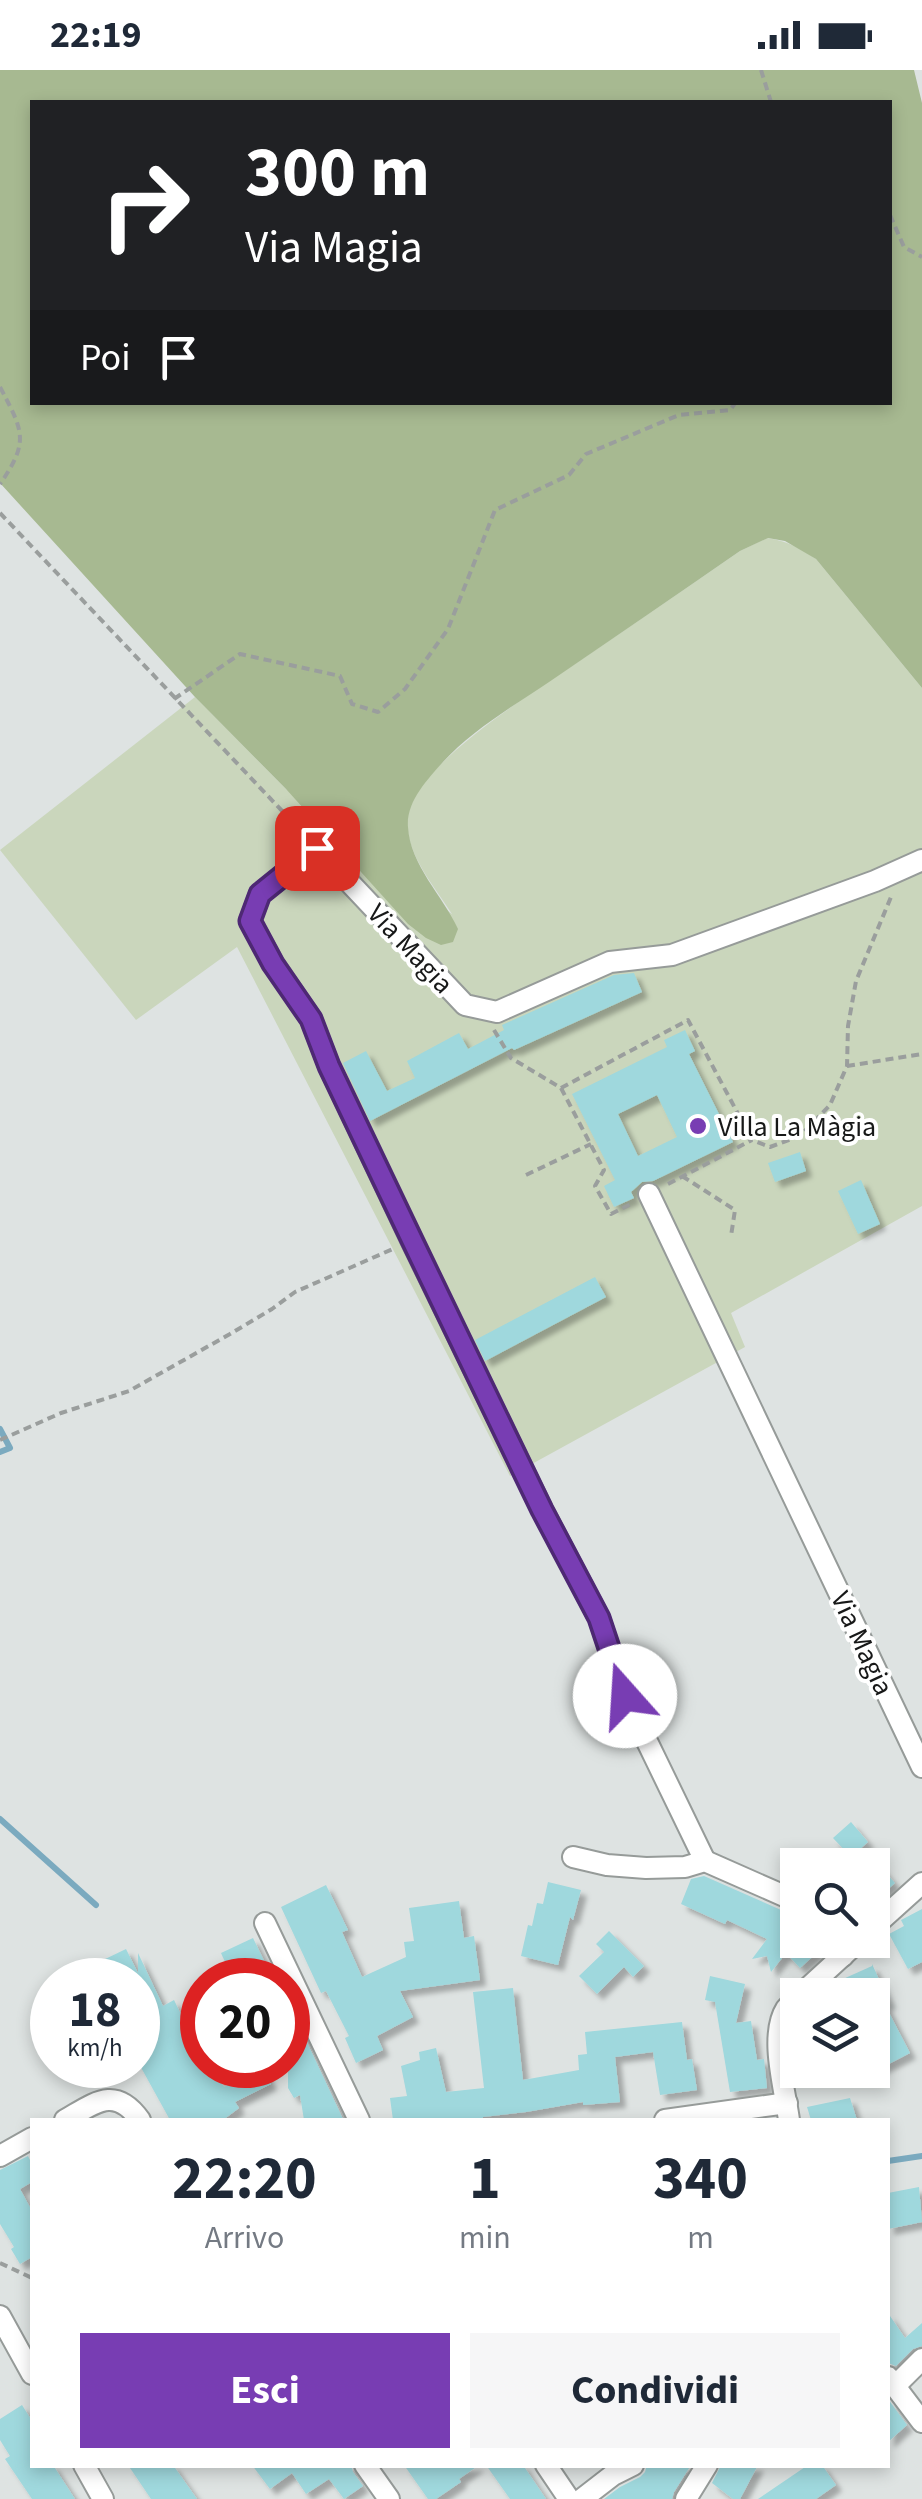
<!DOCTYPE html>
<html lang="it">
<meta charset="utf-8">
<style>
body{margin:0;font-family:"Source Sans 3",sans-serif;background:#f6f6f7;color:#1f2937;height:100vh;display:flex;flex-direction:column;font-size:38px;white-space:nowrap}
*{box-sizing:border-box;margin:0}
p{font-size:32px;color:#747a83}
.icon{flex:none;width:55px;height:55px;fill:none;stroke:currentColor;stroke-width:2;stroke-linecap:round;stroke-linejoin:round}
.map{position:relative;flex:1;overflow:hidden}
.panel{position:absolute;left:30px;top:2048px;width:860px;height:350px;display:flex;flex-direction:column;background:#fff;border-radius:0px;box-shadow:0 5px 15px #0003}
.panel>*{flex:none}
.hud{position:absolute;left:30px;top:30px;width:862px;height:305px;border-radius:0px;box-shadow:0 5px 15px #0003;background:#202124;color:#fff;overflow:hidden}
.tools{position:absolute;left:780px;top:1778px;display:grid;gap:20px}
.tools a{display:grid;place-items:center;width:110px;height:110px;border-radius:0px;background:#fff;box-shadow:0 5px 15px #0003;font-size:50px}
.speed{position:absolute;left:30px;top:1888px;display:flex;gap:20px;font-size:50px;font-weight:700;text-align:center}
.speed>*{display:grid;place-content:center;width:130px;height:130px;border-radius:50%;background:#fff;box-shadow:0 5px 15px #0003;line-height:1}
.speed small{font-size:25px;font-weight:400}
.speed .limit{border:15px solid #d22;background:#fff;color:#111}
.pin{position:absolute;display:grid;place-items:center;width:85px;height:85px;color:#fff;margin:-42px;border-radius:20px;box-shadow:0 5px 15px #0006}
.me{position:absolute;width:110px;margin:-55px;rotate:341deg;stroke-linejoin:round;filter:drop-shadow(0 0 8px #0008)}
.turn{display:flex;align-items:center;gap:35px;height:210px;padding:0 50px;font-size:45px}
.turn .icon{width:130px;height:130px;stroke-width:2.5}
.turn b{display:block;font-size:70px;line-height:85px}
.then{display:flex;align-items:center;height:95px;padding:0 50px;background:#0003;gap:20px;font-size:38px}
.eta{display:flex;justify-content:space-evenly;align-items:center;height:170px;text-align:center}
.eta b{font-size:60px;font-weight:700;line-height:70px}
.action{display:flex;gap:20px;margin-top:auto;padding:20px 50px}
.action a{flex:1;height:115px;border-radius:0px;background:#783db3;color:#fff;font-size:40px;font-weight:700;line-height:115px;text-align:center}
.action a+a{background:#f6f6f7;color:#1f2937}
.status{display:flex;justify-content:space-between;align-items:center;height:70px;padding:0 50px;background:#fff;direction:ltr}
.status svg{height:28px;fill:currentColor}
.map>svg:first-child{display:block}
.green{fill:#cad6bc}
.forest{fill:#a7b991;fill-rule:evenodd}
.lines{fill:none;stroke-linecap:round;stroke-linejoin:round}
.stream{stroke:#7baabf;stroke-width:6}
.building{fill:#9fd8dd;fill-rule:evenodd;filter:url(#shadow)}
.minor-casing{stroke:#969b99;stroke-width:24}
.path{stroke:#9a9e9d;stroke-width:4;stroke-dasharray:8 5;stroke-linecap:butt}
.minor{stroke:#fff;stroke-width:20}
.route-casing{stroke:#4e2874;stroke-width:25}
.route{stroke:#783db3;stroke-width:18}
.poi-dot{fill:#783db3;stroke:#fff;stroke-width:4}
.labels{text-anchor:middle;stroke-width:8;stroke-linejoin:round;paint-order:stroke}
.street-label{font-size:28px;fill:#171818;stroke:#fff}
.poi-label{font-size:28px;fill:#171818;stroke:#fff;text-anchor:start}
</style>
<div class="status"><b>22:19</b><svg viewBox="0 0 49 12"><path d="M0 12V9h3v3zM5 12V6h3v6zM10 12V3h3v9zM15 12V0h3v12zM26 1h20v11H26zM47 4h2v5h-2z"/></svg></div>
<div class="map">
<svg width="922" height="2429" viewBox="0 0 922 2429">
<defs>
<filter id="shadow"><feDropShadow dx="6" dy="6" stdDeviation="2.5" flood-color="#0004"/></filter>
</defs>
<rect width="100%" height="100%" fill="#dee3e2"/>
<path class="green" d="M767,468C787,471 800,478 816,489L922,618V1136L731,1243L745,1277L510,1406L237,877L136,950L0,780L195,627L286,719L452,844C434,815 399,777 409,740C424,687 548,613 594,581C643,548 692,514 740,481Z"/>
<path class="forest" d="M0,0H914L922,33V618L816,489L785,471L768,468L740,481C678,524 615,567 552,610C515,635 473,659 443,692C427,710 406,732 408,757C410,795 443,826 458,859L453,872L441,875L426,868L408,854L286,719L195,627L0,413ZM32,32H890V332H32Z"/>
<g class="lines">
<g class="stream">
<polyline points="0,1359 10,1378 0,1382"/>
<polyline points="0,1749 96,1835"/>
<polyline points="888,2091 922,2086"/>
</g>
</g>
<g class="building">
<polygon points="634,903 642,922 514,980 512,978 370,1051 343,993 366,981 387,1021 415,1008 407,991 459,963 468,979 504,960 502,955 614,905"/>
<path d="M685,960L695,981L689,984L733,1072L653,1111L642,1112L631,1122L634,1128L614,1137L604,1116L615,1110L572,1024L667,977L664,970ZM657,1025L677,1067L638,1086L618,1044Z"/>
<polygon points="800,1082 806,1101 775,1112 768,1093"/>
<polygon points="861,1110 880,1154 858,1164 838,1121"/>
<polygon points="595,1207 606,1227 485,1291 475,1270"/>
<polygon points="851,1752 868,1772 851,1787 833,1768"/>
<polygon points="872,1788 895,1813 872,1833"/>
<polygon points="704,1806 781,1840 789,1847 798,1850 798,1870 815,1870 819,1881 800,1898 786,1883 771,1902 767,1886 752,1889 767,1869 727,1850 725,1854 681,1834 691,1809"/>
<polygon points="548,1812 581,1820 573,1850 570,1847 558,1895 521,1886 528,1855 532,1856 537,1833 543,1834"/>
<polygon points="326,1815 348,1860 342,1862 362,1907 406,1887 404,1872 414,1871 409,1838 459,1831 464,1868 474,1866 480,1910 400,1921 413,1947 377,1966 383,1980 356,1993 345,1968 349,1966 326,1921 321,1923 281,1837"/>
<polygon points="922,1839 922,1892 908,1899 889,1864 904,1856 901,1850 903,1849"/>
<polygon points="609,1861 644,1896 633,1907 624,1897 597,1924 579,1906 604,1882 596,1874"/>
<polygon points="253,1868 269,1901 251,1910 233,1910 221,1883"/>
<polygon points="126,1879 138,1903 138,1883 163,1936 174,1930 202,1988 202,1995 206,1995 215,2010 218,2008 224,2017 263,1998 271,2014 235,2032 239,2038 223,2050 170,2050 138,1992 138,1910 111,1910 101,1891"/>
<polygon points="872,1894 890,1933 885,1935 910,1983 879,1999 872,1986 872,1925 850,1925 843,1909 872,1896"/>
<polygon points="710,1906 745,1914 736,1953 751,1951 757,1990 764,1989 767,2018 730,2022 715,1932 705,1930"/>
<polygon points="513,1918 523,2010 579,2000 578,1985 587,1984 585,1962 682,1952 687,1990 692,1989 697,2020 660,2025 653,1982 615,1987 620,2032 583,2035 583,2032 526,2042 483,2047 483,2050 393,2050 390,2028 407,2026 401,1996 420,1990 419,1982 436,1978 446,2022 484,2018 473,1922"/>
<polygon points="288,1932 343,2049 344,2050 304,2050 300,2025 294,2028 288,2018"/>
<polygon points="850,2028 857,2050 811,2050 807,2037"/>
<polygon points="28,2086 32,2094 32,2112 20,2119 32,2141 32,2187 20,2194 11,2179 14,2177 0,2154 0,2100"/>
<polygon points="919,2117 922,2152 888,2159 888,2123"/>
<polygon points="888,2243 905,2268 922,2253 922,2276 913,2279 896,2296 888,2293"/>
<polygon points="888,2329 907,2355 888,2372"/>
<polygon points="22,2335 32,2351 32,2395 53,2395 75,2429 32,2429 5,2389 10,2386 0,2370 0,2349"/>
<polygon points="128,2395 173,2395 197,2429 151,2429"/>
<polygon points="252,2395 351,2395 353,2402 363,2416 344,2429 329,2409 306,2424 292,2403 270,2419"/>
<polygon points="404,2395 479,2395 459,2409 461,2412 436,2429 428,2429"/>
<polygon points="486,2395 523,2395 546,2429 510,2429"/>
<polygon points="647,2395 691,2395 674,2422 672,2429 604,2429 620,2417 640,2407 645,2402"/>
<polygon points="721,2395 758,2395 740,2429 733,2429 712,2413"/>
<polygon points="808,2395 822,2395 836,2415 816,2429 758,2429"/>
</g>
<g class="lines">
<defs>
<g id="minor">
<polyline points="649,1124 922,1697"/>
<polyline points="573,1787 607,1795 646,1798 685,1797 705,1791 789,1828 798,1837"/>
<polyline points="705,1791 625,1626 599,1548 542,1439 411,1170 329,996 311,949 273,893 250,851 260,824 317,778 465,935 497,942 610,892 672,885 875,811 922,790"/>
<polyline points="265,1853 359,2050"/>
<polyline points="872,1858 922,1813"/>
<polyline points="828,1870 843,1886"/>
<polyline points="800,1925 860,1870"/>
<path d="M65,2050C95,2033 115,2015 140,2050"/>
<polyline points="665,2050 787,2033"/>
<path d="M789,2050C785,2020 769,1966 786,1939C789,1935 794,1932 798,1928"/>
<polyline points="0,2086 32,2068"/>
<polyline points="0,2246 32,2304"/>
<polyline points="888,2307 922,2352"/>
<polyline points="895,2316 922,2289"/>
<polyline points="84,2395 103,2429"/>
<polyline points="365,2395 389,2429"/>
<polyline points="546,2395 569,2429"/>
<polyline points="582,2429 613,2405 633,2395"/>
<polyline points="686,2429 707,2395"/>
</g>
</defs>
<use href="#minor" class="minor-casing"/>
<g class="path">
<polyline points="761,0 771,32"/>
<polyline points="890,145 904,177 922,187"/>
<path d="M0,317C23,361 30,371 0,414"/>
<polyline points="0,443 303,763"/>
<polyline points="174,629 240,584 340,606 352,634 378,642 405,619 448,559 495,440 569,405 586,384 679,345 730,340 736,332"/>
<polyline points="494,960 511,988 561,1018 688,950 752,1070 770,1077 800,1066 830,1035 847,996 848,956 856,911 891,827"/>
<polyline points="847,996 922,984"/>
<polyline points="561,1018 604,1100 595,1116 611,1144 633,1133"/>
<polyline points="526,1105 591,1074"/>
<polyline points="682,1106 735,1140 731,1166"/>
<polyline points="668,1114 752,1070"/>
<polyline points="0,1370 61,1343 129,1321 230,1264 272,1239 295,1222 395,1178"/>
<polyline points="0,2193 32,2208"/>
</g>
<use href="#minor" class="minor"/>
</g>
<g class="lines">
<defs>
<polyline id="route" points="317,778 260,824 250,851 273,894 311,949 329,996 412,1170 542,1440 599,1548 625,1626"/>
</defs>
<use href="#route" class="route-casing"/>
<use href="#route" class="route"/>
</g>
<circle class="poi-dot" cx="698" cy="1056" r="10"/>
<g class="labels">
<g class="street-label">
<text transform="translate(411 878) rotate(47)" y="10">Via Magia</text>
<text transform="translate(863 1573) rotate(65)" y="10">Via Magia</text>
</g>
<g class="poi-label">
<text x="718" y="1066">Villa La Màgia</text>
</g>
</g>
</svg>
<div class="tools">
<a><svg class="icon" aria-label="search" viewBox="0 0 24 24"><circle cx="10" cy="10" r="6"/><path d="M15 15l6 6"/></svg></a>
<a><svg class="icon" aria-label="layers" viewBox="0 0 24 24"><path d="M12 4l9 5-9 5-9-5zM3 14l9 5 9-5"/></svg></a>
</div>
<div class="speed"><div>18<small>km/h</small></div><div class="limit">20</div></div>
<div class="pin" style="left:317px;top:778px;background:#d93025"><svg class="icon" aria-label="arrive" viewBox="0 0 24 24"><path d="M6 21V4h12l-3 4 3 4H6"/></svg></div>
<svg class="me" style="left:625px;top:1626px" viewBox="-20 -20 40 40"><circle r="19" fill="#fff"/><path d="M0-13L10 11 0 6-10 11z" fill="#783db3"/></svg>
<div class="hud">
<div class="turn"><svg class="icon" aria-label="right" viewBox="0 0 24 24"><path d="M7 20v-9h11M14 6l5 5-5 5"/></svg><div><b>300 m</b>Via Magia</div></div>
<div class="then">Poi<svg class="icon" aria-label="arrive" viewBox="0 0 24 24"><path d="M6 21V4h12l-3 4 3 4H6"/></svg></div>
</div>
<section class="panel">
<div class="eta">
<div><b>22:20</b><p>Arrivo</p></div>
<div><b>1</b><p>min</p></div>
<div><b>340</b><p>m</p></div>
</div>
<div class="action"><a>Esci</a><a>Condividi</a></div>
</section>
</div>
